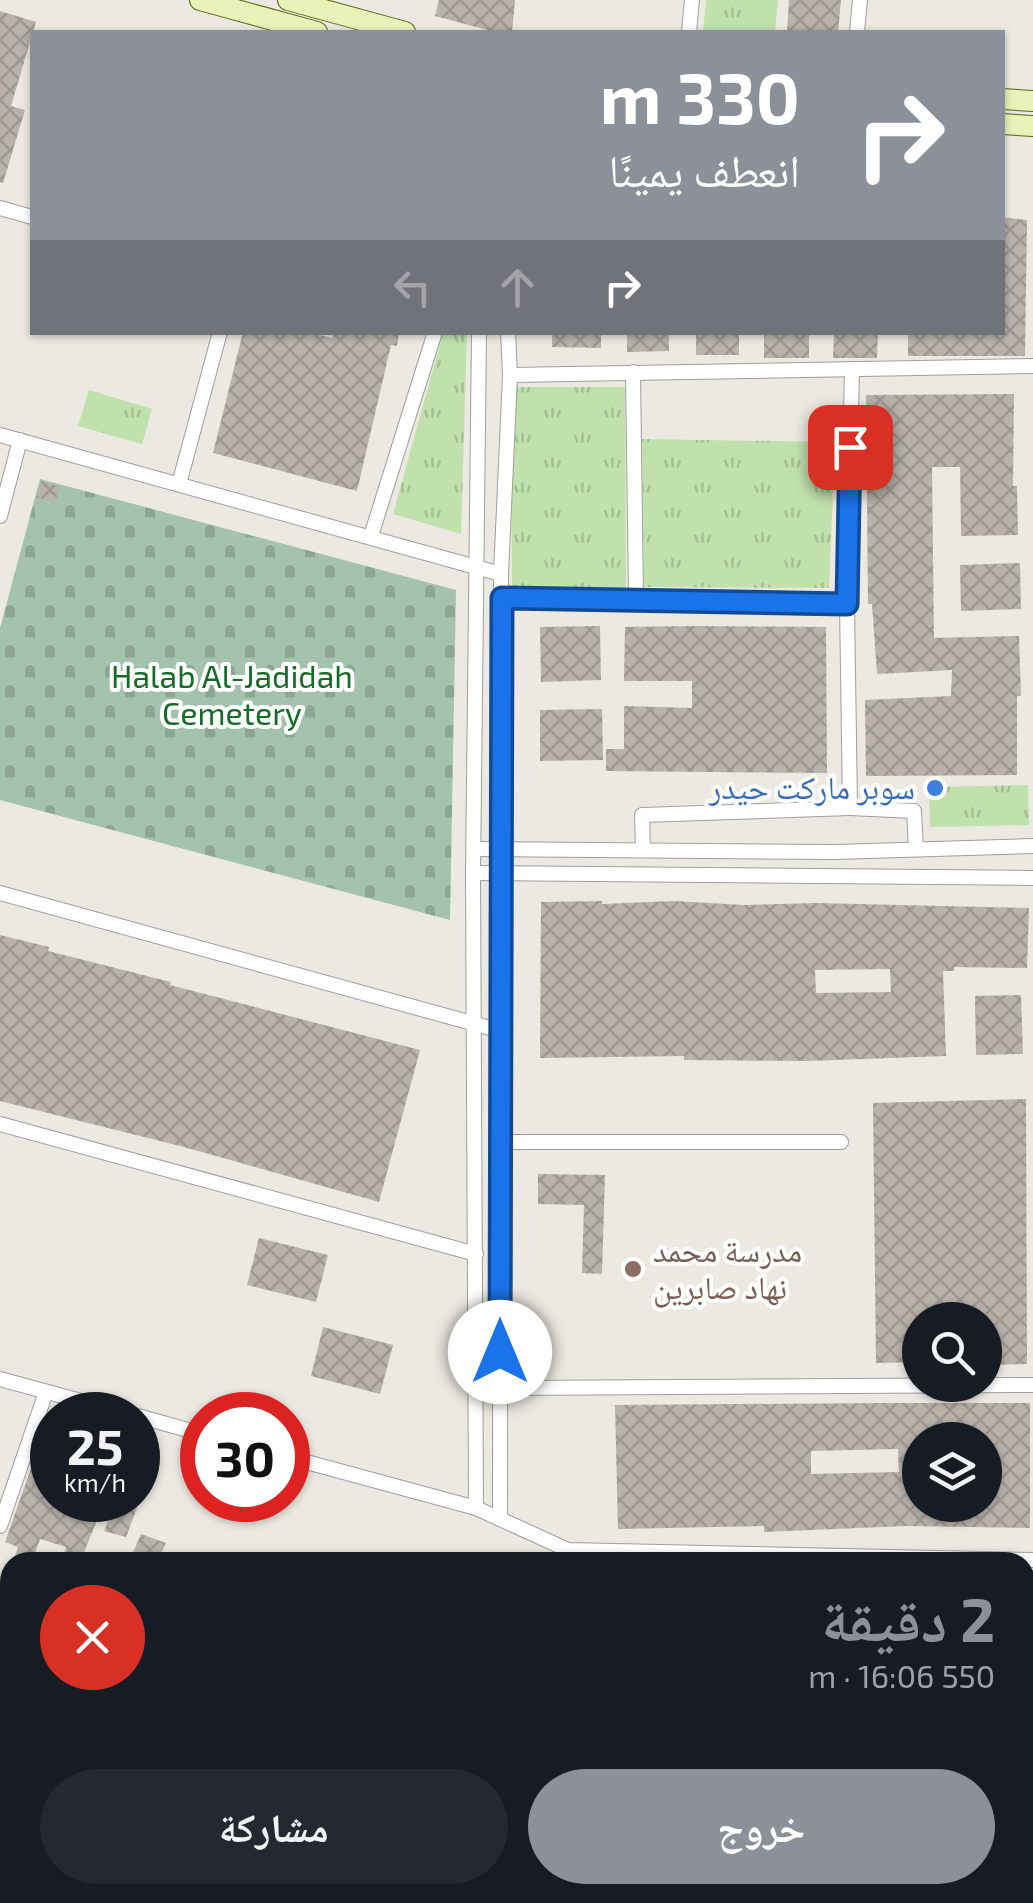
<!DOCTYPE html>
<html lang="ar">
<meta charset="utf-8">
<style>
body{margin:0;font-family:"Exo 2","Noto Naskh Arabic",sans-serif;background:#242831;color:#f1f3f6;direction:rtl;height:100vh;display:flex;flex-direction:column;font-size:38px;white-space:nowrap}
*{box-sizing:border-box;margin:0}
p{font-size:32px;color:#9ea1a6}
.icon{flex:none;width:55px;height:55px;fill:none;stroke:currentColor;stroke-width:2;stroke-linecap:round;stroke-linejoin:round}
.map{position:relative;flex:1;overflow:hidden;direction:ltr}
.side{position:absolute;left:0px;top:1552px;width:1035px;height:352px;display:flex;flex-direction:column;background:#171b24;border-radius:30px 30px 0 0;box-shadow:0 2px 8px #0004;direction:rtl}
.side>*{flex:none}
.guide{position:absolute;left:30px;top:30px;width:975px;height:305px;border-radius:0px;box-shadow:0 2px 8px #0004;direction:rtl;background:#8c9099;color:#fff;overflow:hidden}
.tools{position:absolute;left:902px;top:1302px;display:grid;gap:20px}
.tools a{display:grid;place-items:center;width:100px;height:100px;border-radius:50%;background:#171b24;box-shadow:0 2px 8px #0004;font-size:50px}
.speed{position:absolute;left:30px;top:1392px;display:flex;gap:20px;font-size:50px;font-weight:700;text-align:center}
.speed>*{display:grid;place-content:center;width:130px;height:130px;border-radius:50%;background:#171b24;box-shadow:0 2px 8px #0004;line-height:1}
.speed small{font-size:25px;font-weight:400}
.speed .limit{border:15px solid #d22;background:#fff;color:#111}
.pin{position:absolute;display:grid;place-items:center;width:85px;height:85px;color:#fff;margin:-42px;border-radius:20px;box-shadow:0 5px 15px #0006}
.me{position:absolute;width:110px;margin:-55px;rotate:0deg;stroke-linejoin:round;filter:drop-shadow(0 0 8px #0008)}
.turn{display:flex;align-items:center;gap:35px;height:210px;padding:0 40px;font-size:45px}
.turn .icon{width:130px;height:130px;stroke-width:2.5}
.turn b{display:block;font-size:70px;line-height:85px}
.lanes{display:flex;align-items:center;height:95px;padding:0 40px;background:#0003;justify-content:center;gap:50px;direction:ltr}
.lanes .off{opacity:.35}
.round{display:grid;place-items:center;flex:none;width:105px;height:105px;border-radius:52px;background:#242831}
.summary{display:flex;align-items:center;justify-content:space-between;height:170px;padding:0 40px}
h1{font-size:60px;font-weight:700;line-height:75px;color:#8c9099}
.cta{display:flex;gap:20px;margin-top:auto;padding:20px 40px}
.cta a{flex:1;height:115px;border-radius:60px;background:#8c9099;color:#fff;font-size:40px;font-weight:700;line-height:115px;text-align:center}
.cta a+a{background:#242831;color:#f1f3f6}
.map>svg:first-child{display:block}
.grass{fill:url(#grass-tufts)}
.cemetery{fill:url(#cemetery-stones)}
.building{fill:url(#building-cross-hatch);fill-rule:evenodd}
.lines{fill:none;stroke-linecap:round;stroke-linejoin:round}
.street-casing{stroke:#9f9f9f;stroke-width:16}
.secondary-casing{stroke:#52650f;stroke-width:22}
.street{stroke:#fff;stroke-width:14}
.secondary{stroke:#e8f2b9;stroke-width:20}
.route-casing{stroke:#114b97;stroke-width:25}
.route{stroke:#1a73e8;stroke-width:18}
.shop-dot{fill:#3f7fe0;stroke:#fff;stroke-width:4}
.education-dot{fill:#8d6e63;stroke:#fff;stroke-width:4}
.labels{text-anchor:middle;stroke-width:8;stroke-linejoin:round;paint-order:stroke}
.park-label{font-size:32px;fill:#166c27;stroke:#fff}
.shop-label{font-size:32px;fill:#366cbe;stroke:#fff;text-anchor:end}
.education-label{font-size:32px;fill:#785e54;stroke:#fff;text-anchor:start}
</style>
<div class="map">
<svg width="1033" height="1903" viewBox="0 0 1033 1903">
<defs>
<pattern id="grass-tufts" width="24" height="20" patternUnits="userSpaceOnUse" patternTransform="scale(2.5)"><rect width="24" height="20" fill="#c0e1ac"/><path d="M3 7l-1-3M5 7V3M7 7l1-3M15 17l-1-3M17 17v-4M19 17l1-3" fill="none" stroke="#a4c093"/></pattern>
<pattern id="cemetery-stones" width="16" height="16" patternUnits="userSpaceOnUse" patternTransform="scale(2.5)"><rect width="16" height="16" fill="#a5c2ad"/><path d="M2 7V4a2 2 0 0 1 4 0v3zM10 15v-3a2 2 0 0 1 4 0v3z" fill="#8da694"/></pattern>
<pattern id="building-cross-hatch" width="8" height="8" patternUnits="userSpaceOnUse" patternTransform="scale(2.5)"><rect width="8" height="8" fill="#b8b2ab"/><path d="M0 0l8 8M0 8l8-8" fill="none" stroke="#9e9893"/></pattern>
</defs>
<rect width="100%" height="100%" fill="#ece9e2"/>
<g class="grass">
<polygon points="706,0 778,0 775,32 703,32"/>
<polygon points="443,333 467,333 461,534 393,514"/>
<polygon points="511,387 625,387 626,589 512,590"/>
<polygon points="89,390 152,409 142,444 78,426"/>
<polygon points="642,439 835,442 829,588 644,587"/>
<polygon points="1028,785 1029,825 930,827 929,787"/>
</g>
<polygon class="cemetery" points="40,479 456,590 450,920 0,800 0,628"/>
<g class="building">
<polygon points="439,0 515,0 512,32 495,32 435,16"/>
<polygon points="789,0 841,0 838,32 787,32"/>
<polygon points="0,11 36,22 11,106 25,110 3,183 0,182"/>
<polygon points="1002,217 1027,220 1025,356 908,356 908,332 1002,332"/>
<polygon points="243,332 309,332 332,338 333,332 399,332 397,346 391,345 357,491 213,453"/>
<polygon points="552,332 601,332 601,348 552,347"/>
<polygon points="627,332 669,332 669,351 627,352"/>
<rect x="696" y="332" width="43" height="23"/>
<rect x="764" y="332" width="45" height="26"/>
<polygon points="834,332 878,332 877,358 833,358"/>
<polygon points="1014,394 1013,486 1017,486 1018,535 961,536 960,467 932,467 934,638 1019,636 1021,696 1017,696 1017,775 866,776 865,700 951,696 952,670 877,674 872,604 868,604 866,395"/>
<polygon points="41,481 60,487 55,503 36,497"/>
<polygon points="1020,563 1021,609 961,611 960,565"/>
<polygon points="600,626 601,680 541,682 540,627"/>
<polygon points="693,626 826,627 827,773 606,771 606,749 624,749 624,706 692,708 692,681 624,681 625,627"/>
<polygon points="602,709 603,760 540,761 540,710"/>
<path d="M602,901V904L674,901L744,905L815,903L1029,908L1027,968L954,967V971H943L946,1056L808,1061L684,1060V1056L540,1058L541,902ZM890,969L891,992L816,993L815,970Z"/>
<polygon points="0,935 49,947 48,951 171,982 170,985 420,1050 379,1202 184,1147 0,1101"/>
<polygon points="1021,995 1023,1054 976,1055 975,996"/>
<polygon points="1026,1099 1027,1364 985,1365 985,1320 920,1320 920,1362 876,1363 873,1103"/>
<polygon points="538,1174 605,1175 602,1274 582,1273 584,1205 538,1204"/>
<polygon points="259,1238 328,1255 316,1302 247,1285"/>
<polygon points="323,1327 393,1345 380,1394 311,1376"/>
<path d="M879,1403H1030V1528L906,1526L764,1532V1526L618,1529L615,1405ZM920,1440H985V1505H920ZM898,1449L899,1472L811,1474V1451Z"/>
<polygon points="46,1426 52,1429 52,1504 98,1518 80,1562 63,1561 66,1547 40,1539 32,1562 13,1562 18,1547 5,1542"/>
<polygon points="140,1444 154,1449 139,1490 138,1452"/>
<polygon points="116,1500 140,1500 126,1537 104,1531"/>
<polygon points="141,1534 166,1543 157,1562 129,1562"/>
</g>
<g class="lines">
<defs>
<g id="street">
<polyline points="689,32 692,0"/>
<polyline points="857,32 860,0"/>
<polyline points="0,208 32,217"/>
<polyline points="633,372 636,600"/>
<polyline points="510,375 1033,366"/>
<polyline points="0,435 501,574"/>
<polyline points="179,484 220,332"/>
<polyline points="0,516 20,440"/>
<polyline points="371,536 435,332"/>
<polyline points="502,598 847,603 852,369"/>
<polyline points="847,603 850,808 914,811 916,849"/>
<polyline points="474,849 835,852 1033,846"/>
<polyline points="643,850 642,815 850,808"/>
<polyline points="473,873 1033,878"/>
<polyline points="0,893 501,1031"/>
<polyline points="0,1124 476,1254"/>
<polyline points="501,1142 841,1142"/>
<polyline points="0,1379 132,1415"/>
<polyline points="500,1388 1033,1385"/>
<polyline points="138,1416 202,1434"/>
<polyline points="288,1457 476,1508 568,1550 1033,1560"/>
<polyline points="476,1508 473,873 479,332"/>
<polyline points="500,1519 501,574 510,375 508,332"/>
<polyline points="0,1526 46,1392"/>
<polyline points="0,1590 10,1592"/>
<polyline points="0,1839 10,1842"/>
<polyline points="168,1895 191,1903"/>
<polyline points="640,1895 656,1903"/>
<polyline points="877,1895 884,1903"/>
<polyline points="511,1903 515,1895"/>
</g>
<g id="secondary">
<polyline points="200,0 317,32"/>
<polyline points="288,0 405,32"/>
<polyline points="1002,99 1033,101"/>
<polyline points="1002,124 1033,126"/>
</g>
</defs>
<use href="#street" class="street-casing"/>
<use href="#secondary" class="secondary-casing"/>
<use href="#street" class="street"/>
<use href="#secondary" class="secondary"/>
</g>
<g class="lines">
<defs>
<polyline id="route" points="500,1352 502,598 847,604 850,447"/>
</defs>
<use href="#route" class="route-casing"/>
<use href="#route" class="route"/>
</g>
<circle class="shop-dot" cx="935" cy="788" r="10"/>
<circle class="education-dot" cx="633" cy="1269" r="10"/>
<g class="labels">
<g class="park-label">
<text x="232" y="688">Halab Al-Jadidah<tspan x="232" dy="37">Cemetery</tspan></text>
</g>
<g class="shop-label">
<text x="915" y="799">سوبر ماركت حيدر</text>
</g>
<g class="education-label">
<text x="653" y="1262">مدرسة محمد<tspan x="653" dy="37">نهاد صابرين</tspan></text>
</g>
</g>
</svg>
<div class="tools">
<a><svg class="icon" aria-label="search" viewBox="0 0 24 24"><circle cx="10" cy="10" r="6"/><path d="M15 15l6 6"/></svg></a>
<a><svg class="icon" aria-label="layers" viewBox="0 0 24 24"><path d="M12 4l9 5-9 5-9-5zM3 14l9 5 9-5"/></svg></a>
</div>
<div class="speed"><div>25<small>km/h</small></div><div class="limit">30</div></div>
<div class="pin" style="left:850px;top:447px;background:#d93025"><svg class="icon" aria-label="arrive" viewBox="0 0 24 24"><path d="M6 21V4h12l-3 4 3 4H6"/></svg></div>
<svg class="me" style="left:500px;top:1352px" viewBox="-20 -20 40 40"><circle r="19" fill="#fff"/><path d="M0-13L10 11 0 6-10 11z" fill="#1a73e8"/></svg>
<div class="guide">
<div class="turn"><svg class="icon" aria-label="right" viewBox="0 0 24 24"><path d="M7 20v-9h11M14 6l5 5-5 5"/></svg><div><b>330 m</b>انعطف يمينًا</div></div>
<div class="lanes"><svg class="icon off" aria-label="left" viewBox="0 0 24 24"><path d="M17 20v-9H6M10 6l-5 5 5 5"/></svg><svg class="icon off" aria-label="ahead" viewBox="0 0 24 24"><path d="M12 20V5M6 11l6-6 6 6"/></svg><svg class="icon" aria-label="right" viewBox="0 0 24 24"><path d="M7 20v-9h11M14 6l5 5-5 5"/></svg></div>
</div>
<section class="side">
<div class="summary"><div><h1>2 دقيقة</h1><p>550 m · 16:06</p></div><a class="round" style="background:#d93025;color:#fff"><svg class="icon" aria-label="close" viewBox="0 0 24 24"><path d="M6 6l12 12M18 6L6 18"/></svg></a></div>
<div class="cta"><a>خروج</a><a>مشاركة</a></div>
</section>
</div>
